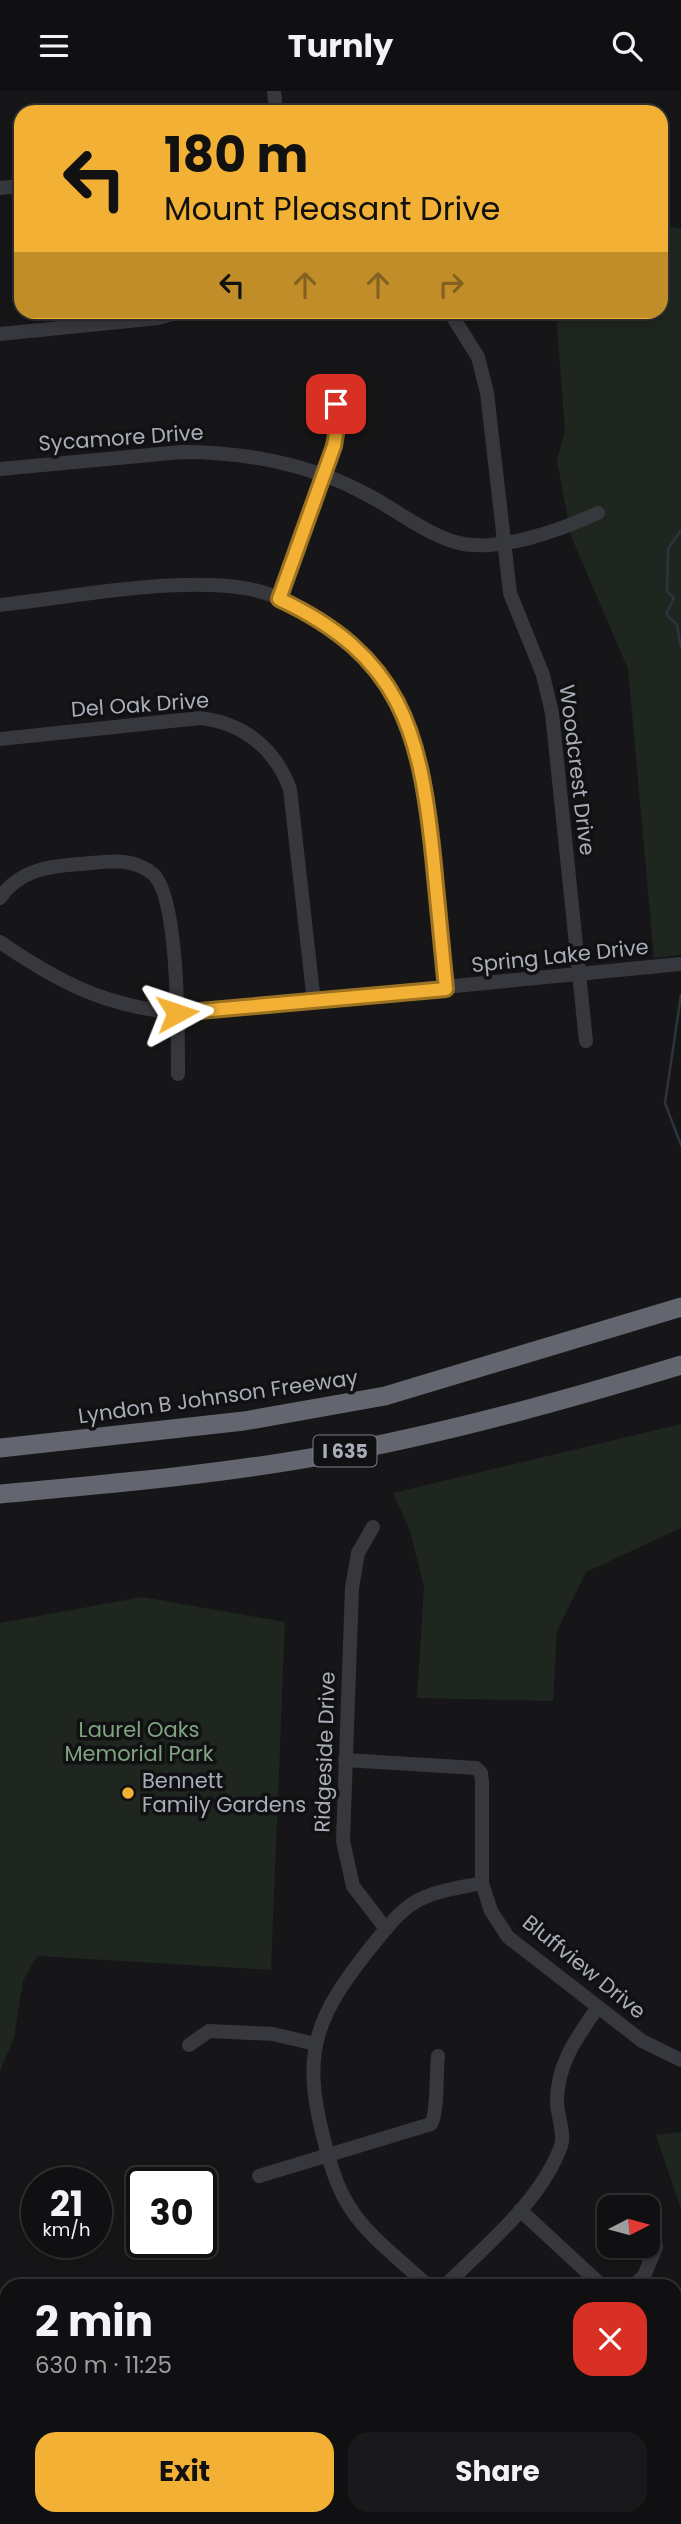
<!DOCTYPE html>
<meta charset="utf-8">
<style>
body{margin:0;font-family:Poppins,sans-serif;background:#19191b;color:#f1f3f6;height:100vh;display:flex;flex-direction:column;font-size:26px;white-space:nowrap}
*{box-sizing:border-box;margin:0}
p{font-size:23px;color:#9c9d9f}
.icon{flex:none;width:38px;height:38px;fill:none;stroke:currentColor;stroke-width:2;stroke-linecap:round;stroke-linejoin:round}
.map{position:relative;flex:1;overflow:hidden}
.sheet{position:absolute;left:0px;top:2188px;width:682px;height:247px;display:flex;flex-direction:column;background:#101012;border-radius:21px 21px 0 0;box-shadow:0 4px 10px #0003,0 0 0 2px #303032}
.sheet>*{flex:none}
.banner{position:absolute;left:14px;top:14px;width:654px;height:214px;border-radius:21px;box-shadow:0 4px 10px #0003,0 0 0 2px #303032;background:#f2b134;color:#111;overflow:hidden}
.needle{width:46px;rotate:84deg}
.tools{position:absolute;left:597px;top:2104px;display:grid;gap:14px}
.tools a{display:grid;place-items:center;width:63px;height:63px;border-radius:14px;background:#101012;box-shadow:0 4px 10px #0003,0 0 0 2px #303032;font-size:35px}
.speed{position:absolute;left:21px;top:2076px;display:flex;gap:14px;font-size:35px;font-weight:700;text-align:center}
.speed>*{display:grid;place-content:center;width:91px;height:91px;border-radius:50%;background:#101012;box-shadow:0 4px 10px #0003,0 0 0 2px #303032;line-height:1}
.speed small{font-size:18px;font-weight:400}
.speed .limit{border:4px solid #111;border-radius:10px;background:#fff;color:#111}
.pin{position:absolute;display:grid;place-items:center;width:60px;height:60px;color:#fff;margin:-30px;border-radius:14px;box-shadow:0 4px 10px #0006}
.me{position:absolute;width:77px;margin:-38px;rotate:85deg;stroke-linejoin:round;filter:drop-shadow(0 0 5px #0008)}
.turn{display:flex;align-items:center;gap:24px;height:147px;padding:0 35px;font-size:32px}
.turn .icon{width:91px;height:91px;stroke-width:2.5}
.turn b{display:block;font-size:49px;line-height:60px}
.lanes{display:flex;align-items:center;height:66px;padding:0 35px;background:#0003;justify-content:center;gap:35px;direction:ltr}
.lanes .off{opacity:.35}
.round{display:grid;place-items:center;flex:none;width:74px;height:74px;border-radius:21px;background:#19191b}
.overview{display:flex;align-items:center;justify-content:space-between;height:119px;padding:0 35px}
h1{font-size:42px;font-weight:700;line-height:52px}
.action{display:flex;gap:14px;margin-top:auto;padding:14px 35px}
.action a{flex:1;height:80px;border-radius:21px;background:#f2b134;color:#111;font-size:28px;font-weight:700;line-height:80px;text-align:center}
.action a+a{background:#19191b;color:#f1f3f6}
header{display:flex;justify-content:space-between;align-items:center;height:91px;padding:0 35px;background:#101012;font-size:32px;font-weight:700}
.map>svg:first-child{display:block}
.green{fill:#1e261f}
.lines{fill:none;stroke-linecap:round;stroke-linejoin:round}
.stream{stroke:#2c353c;stroke-width:2.5}
.minor{stroke:#37383d;stroke-width:14}
.highway{stroke:#63666e;stroke-width:19}
.route-casing{stroke:#9d7322;stroke-width:18}
.route{stroke:#f2b134;stroke-width:12}
.poi-dot{fill:#f2b134;stroke:#111113;stroke-width:2.5}
.labels{text-anchor:middle;stroke-width:7;stroke-linejoin:round;paint-order:stroke}
.shield{fill:#111113;stroke:#7b7e86;stroke-width:2}
.shield-label{font-size:19px;font-weight:bold;fill:#a8adb8}
.street-label{font-size:21px;fill:#a8adb8;stroke:#111113}
.park-label{font-size:21px;fill:#7fa381;stroke:#111113}
.poi-label{font-size:21px;fill:#a8adb8;stroke:#111113;text-anchor:start}
</style>
<header><svg class="icon" aria-label="menu" viewBox="0 0 24 24"><path d="M4 6h16M4 12h16M4 18h16"/></svg>Turnly<svg class="icon" aria-label="search" viewBox="0 0 24 24"><circle cx="10" cy="10" r="6"/><path d="M15 15l6 6"/></svg></header>
<div class="map">
<svg width="681" height="2433" viewBox="0 0 681 2433">
<rect width="100%" height="100%" fill="#161618"/>
<g class="green">
<polygon points="662,134 681,138 681,864 654,867 628,578 571,445 557,369 565,339 556,221 662,220"/>
<polygon points="681,1333 681,1437 586,1481 557,1540 553,1610 417,1607 424,1496 410,1440 393,1402"/>
<polygon points="142,1506 285,1531 271,1879 37,1865 23,1890 14,1947 0,1980 0,1532"/>
<polygon points="681,2041 681,2118 656,2044"/>
</g>
<g class="lines">
<g class="stream">
<polyline points="681,439 668,458 667,500 674,507 666,523 677,534 681,556"/>
<polyline points="681,904 665,1012 681,1054"/>
</g>
<g class="minor">
<polyline points="274,0 276,21"/>
<polyline points="0,97 21,95"/>
<polyline points="449,220 478,266 487,302 510,502 543,584 552,622 586,950"/>
<polyline points="0,243 158,227 183,220"/>
<path d="M0,378L182,361C244,361 311,373 366,403C395,418 423,441 455,451C496,463 561,439 598,422"/>
<polyline points="279,508 333,355 338,331 334,295"/>
<path d="M0,514C73,506 172,486 244,497C273,501 307,519 330,536C356,556 383,581 397,611C439,694 437,806 446,898"/>
<path d="M0,648L200,627C243,632 275,657 290,698L314,911"/>
<path d="M0,807C19,779 49,775 81,773C105,771 132,765 153,783C179,806 178,945 178,983"/>
<path d="M0,851C60,892 105,915 177,922L681,873"/>
<polyline points="373,1436 358,1462 352,1497 343,1750 353,1795 386,1838"/>
<polyline points="345,1669 476,1677 481,1682 482,1691 482,1792 491,1820 508,1846 642,1950 681,1969"/>
<polyline points="189,1954 209,1940 273,1943 315,1953"/>
<path d="M259,2085L431,2033C438,2022 436,1981 438,1965"/>
<polyline points="520,2119 601,2194"/>
<path d="M427,2194C402,2170 367,2145 349,2115C336,2095 329,2069 323,2045C301,1959 317,1924 371,1856C386,1838 402,1815 425,1806C443,1798 463,1796 482,1792"/>
<path d="M446,2194C488,2152 540,2111 561,2055C565,2043 558,2026 557,2013C556,1974 577,1946 598,1916"/>
<polyline points="634,2194 644,2185 656,2156"/>
<polyline points="676,2317 681,2311"/>
<polyline points="670,2427 676,2433"/>
<polyline points="561,2433 567,2427"/>
</g>
<g class="highway">
<polyline points="0,1357 244,1330 385,1305 681,1216"/>
<path d="M0,1403C107,1393 215,1384 321,1365C444,1343 562,1310 681,1274"/>
</g>
</g>
<g class="lines">
<defs>
<path id="route" d="M177,922L446,898C442,853 437,809 433,765C420,640 401,565 279,508L334,355L338,331L336,313"/>
</defs>
<use href="#route" class="route-casing"/>
<use href="#route" class="route"/>
</g>
<circle class="poi-dot" cx="128" cy="1702" r="7"/>
<g class="labels">
<rect class="shield" x="313.5" y="1344.5" width="63" height="31" rx="5"/>
<g class="shield-label">
<text x="345" y="1367">I 635</text>
</g>
<g class="street-label">
<text transform="translate(121 347) rotate(-4)" y="7">Sycamore Drive</text>
<text transform="translate(140 614) rotate(-4)" y="7">Del Oak Drive</text>
<text transform="translate(577 679) rotate(83)" y="7">Woodcrest Drive</text>
<text transform="translate(560 865) rotate(-6)" y="7">Spring Lake Drive</text>
<text transform="translate(218 1306) rotate(-8)" y="7">Lyndon B Johnson Freeway</text>
<text transform="translate(325 1661) rotate(-88)" y="7">Ridgeside Drive</text>
<text transform="translate(584 1876) rotate(39)" y="7">Bluffview Drive</text>
</g>
<g class="park-label">
<text x="139" y="1646">Laurel Oaks<tspan x="139" dy="24">Memorial Park</tspan></text>
</g>
<g class="poi-label">
<text x="142" y="1697">Bennett<tspan x="142" dy="24">Family Gardens</tspan></text>
</g>
</g>
</svg>
<div class="tools">
<a><svg class="needle" viewBox="-14 -14 28 28"><path d="M0-13l5 13h-10z" fill="#e53935"/><path d="M0 13l5-13h-10z" fill="#9c9d9f"/></svg></a>
</div>
<div class="speed"><div>21<small>km/h</small></div><div class="limit">30</div></div>
<div class="pin" style="left:336px;top:313px;background:#d93025"><svg class="icon" aria-label="arrive" viewBox="0 0 24 24"><path d="M6 21V4h12l-3 4 3 4H6"/></svg></div>
<svg class="me" style="left:177px;top:922px" viewBox="-20 -20 40 40"><path d="M0-17L14 15 0 8-14 15z" fill="#f2b134" stroke="#fff" stroke-width="4"/></svg>
<div class="banner">
<div class="turn"><svg class="icon" aria-label="left" viewBox="0 0 24 24"><path d="M17 20v-9H6M10 6l-5 5 5 5"/></svg><div><b>180 m</b>Mount Pleasant Drive</div></div>
<div class="lanes"><svg class="icon" aria-label="left" viewBox="0 0 24 24"><path d="M17 20v-9H6M10 6l-5 5 5 5"/></svg><svg class="icon off" aria-label="ahead" viewBox="0 0 24 24"><path d="M12 20V5M6 11l6-6 6 6"/></svg><svg class="icon off" aria-label="ahead" viewBox="0 0 24 24"><path d="M12 20V5M6 11l6-6 6 6"/></svg><svg class="icon off" aria-label="right" viewBox="0 0 24 24"><path d="M7 20v-9h11M14 6l5 5-5 5"/></svg></div>
</div>
<section class="sheet">
<div class="overview"><div><h1>2 min</h1><p>630 m · 11:25</p></div><a class="round" style="background:#d93025;color:#fff"><svg class="icon" aria-label="close" viewBox="0 0 24 24"><path d="M6 6l12 12M18 6L6 18"/></svg></a></div>
<div class="action"><a>Exit</a><a>Share</a></div>
</section>
</div>
